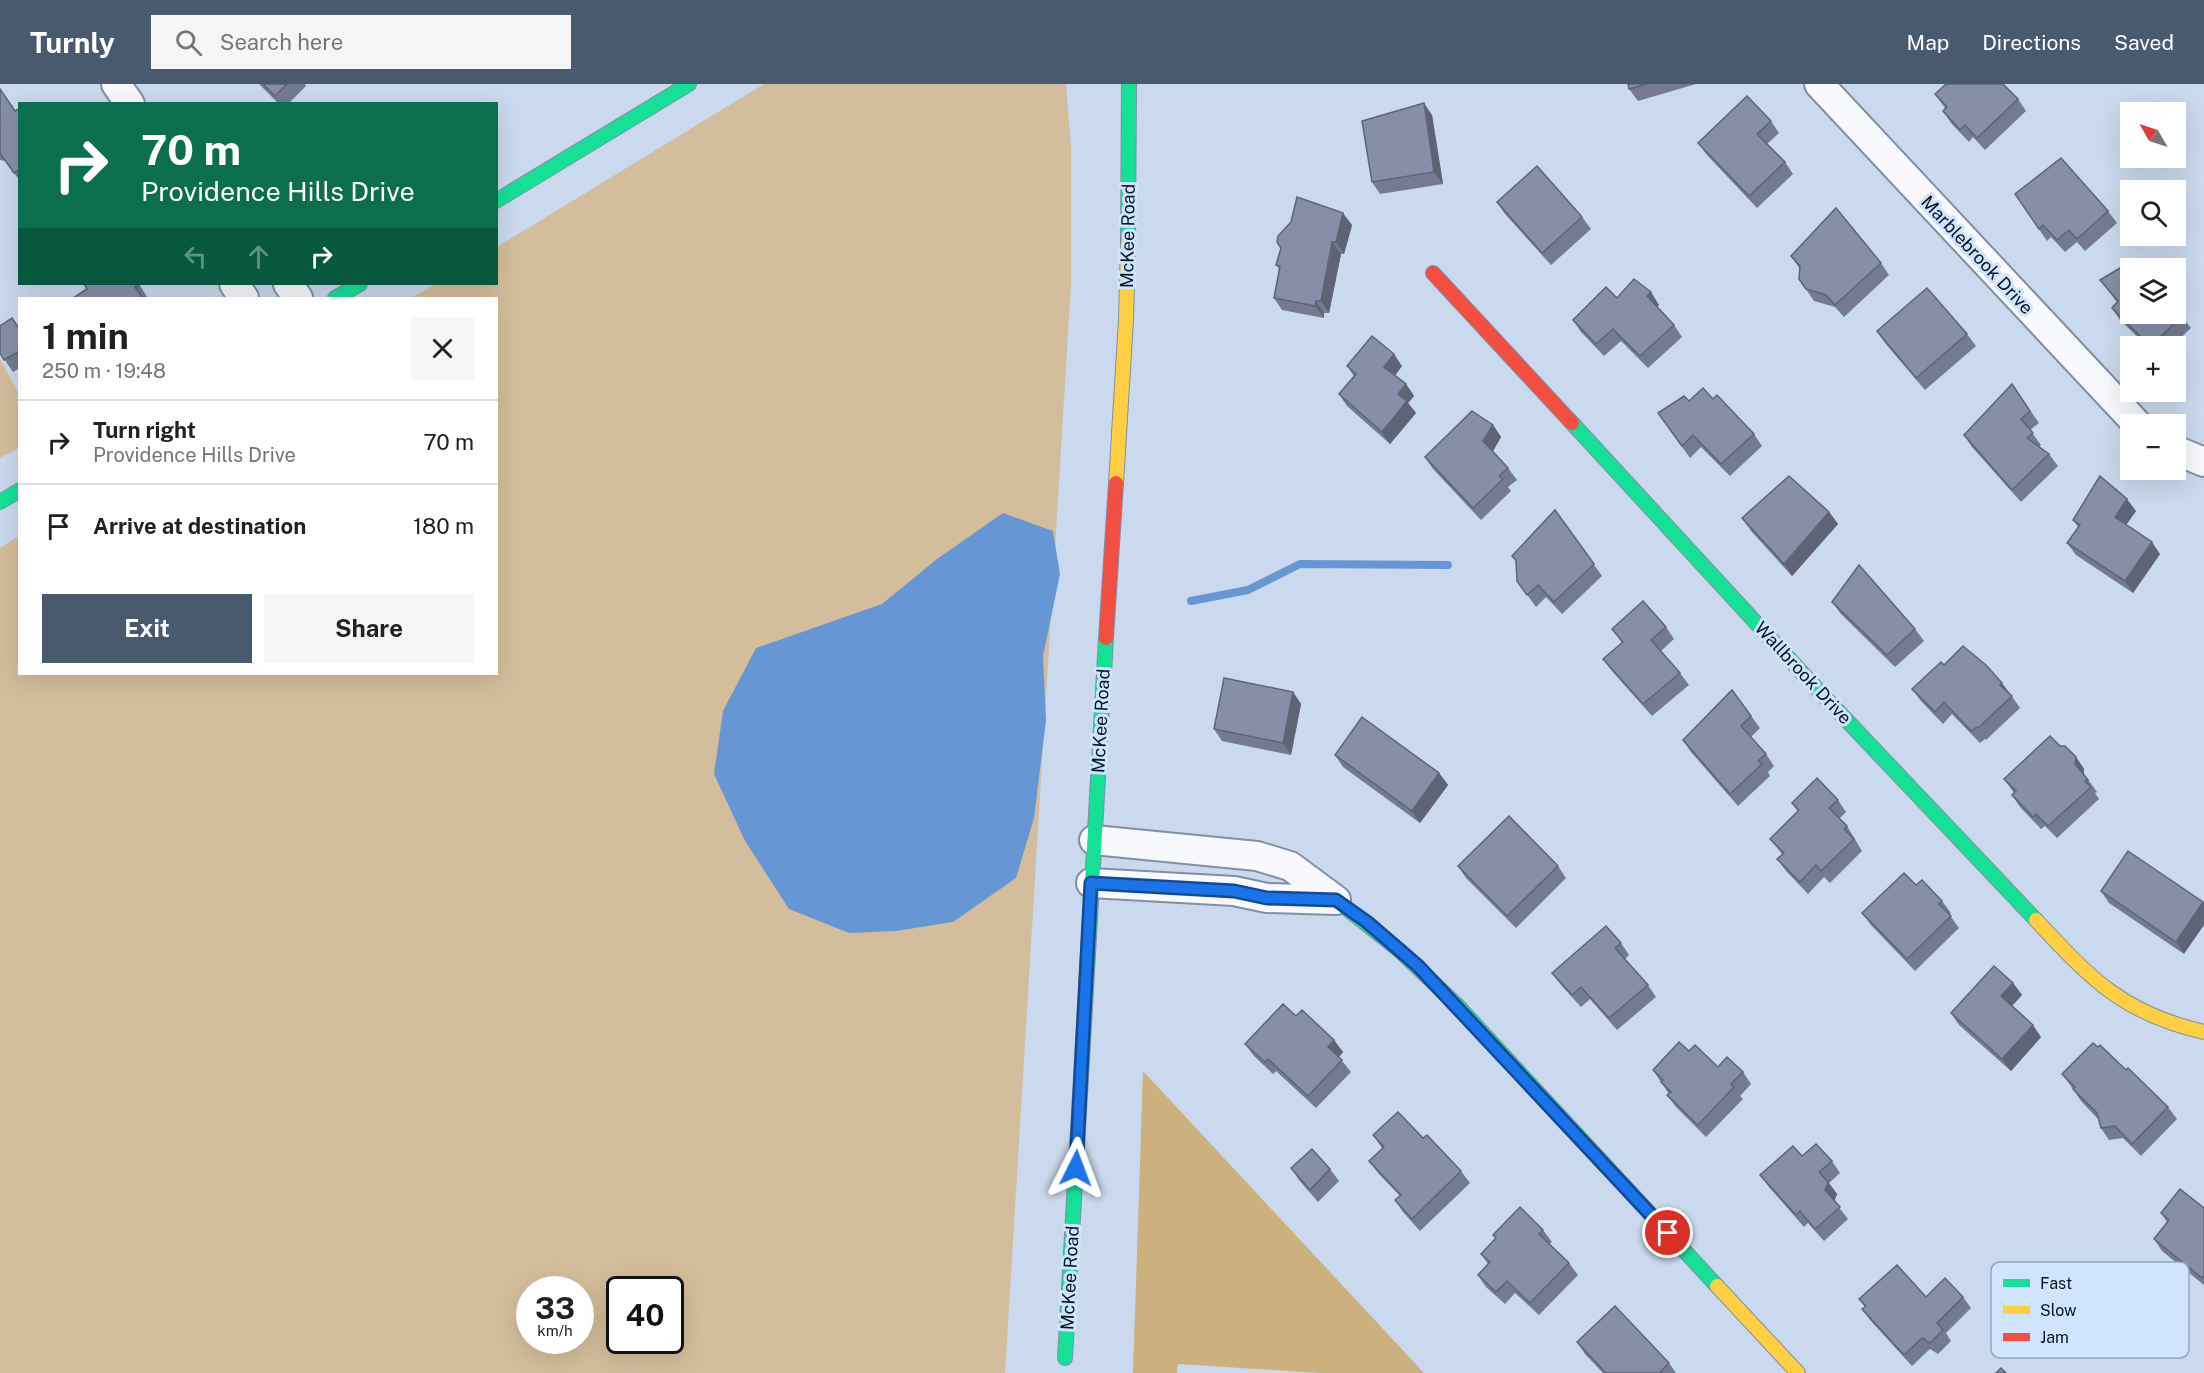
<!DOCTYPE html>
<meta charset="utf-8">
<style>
body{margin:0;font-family:"Public Sans",sans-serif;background:#f6f6f6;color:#202124;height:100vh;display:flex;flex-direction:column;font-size:22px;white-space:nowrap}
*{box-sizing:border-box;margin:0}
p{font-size:20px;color:#757577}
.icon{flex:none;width:33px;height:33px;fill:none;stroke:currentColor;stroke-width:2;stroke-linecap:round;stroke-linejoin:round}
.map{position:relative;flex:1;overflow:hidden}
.sheet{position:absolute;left:18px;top:213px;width:480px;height:378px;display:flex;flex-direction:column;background:#fff;border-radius:0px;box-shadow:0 6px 24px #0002}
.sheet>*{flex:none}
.hud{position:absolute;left:18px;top:18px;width:480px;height:183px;border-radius:0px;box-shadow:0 6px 24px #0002;background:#0b6e4f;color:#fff;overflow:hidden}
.needle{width:39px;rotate:309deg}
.buttons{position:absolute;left:2120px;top:18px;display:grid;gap:12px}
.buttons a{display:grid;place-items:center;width:66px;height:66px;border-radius:0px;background:#fff;box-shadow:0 6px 24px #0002;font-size:30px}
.speed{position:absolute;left:516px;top:1192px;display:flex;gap:12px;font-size:30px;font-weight:700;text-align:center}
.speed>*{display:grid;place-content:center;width:78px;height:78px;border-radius:50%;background:#fff;box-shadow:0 6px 24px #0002;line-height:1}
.speed small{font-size:15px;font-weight:400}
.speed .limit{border:3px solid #111;border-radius:9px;background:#fff;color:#111}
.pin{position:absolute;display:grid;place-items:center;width:51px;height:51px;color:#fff;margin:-26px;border:3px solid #fff;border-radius:50%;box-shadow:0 2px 6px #0007}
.me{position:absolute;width:66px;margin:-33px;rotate:3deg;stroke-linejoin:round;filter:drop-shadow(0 0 4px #0008)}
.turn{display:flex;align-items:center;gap:21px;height:126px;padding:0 24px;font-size:27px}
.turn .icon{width:78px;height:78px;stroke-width:2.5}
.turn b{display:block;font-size:42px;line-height:51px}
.lanes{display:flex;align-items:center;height:57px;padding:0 24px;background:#0003;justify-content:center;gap:30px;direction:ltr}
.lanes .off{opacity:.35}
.round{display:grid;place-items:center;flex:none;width:63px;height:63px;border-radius:0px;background:#f6f6f6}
.summary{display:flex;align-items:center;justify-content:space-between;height:102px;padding:0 24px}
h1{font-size:36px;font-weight:700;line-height:45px}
.cta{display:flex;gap:12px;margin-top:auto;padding:12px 24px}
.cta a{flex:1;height:69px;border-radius:0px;background:#49596e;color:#fff;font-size:24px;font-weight:700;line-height:69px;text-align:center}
.cta a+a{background:#f6f6f6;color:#202124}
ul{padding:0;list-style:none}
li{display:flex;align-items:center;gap:18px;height:84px;padding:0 24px;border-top:2px solid #e0e0e0}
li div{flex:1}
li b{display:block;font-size:22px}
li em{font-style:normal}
header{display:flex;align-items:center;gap:36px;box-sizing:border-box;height:84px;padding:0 30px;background:#49596e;color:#fff}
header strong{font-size:28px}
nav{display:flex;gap:33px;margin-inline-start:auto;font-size:21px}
.search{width:420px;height:54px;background:#f6f6f6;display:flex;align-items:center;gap:15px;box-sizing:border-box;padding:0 21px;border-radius:0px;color:#757577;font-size:22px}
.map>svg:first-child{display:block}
.green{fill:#d3bd9c;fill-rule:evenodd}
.forest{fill:#ccb07d}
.water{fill:#6697d4}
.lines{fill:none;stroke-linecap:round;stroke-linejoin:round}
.stream{stroke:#6697d4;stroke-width:8}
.street-casing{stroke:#808fa2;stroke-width:32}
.fast-casing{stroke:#808fa2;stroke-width:16}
.slow-casing{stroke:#808fa2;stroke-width:16}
.jam-casing{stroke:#808fa2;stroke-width:16}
.street{stroke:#f7f9fc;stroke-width:28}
.fast{stroke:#16e098;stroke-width:14}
.slow{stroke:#ffcf43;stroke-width:14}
.jam{stroke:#f24e42;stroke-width:14}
.wall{fill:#747b90}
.shaded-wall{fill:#5e6476}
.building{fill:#878fa8;stroke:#5e6476;stroke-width:1.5}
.route-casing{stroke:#114b97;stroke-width:15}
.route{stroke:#1a73e8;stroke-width:10}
.labels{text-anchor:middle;stroke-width:6;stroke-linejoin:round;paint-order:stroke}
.street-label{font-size:18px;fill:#041429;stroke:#d1e4fd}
.key{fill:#d1e4fd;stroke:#94a6bd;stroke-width:1.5}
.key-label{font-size:16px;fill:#041429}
</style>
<header>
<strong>Turnly</strong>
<div class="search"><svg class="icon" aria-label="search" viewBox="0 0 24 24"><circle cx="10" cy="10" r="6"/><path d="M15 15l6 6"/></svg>Search here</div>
<nav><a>Map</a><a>Directions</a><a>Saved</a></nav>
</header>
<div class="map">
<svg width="2204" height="1289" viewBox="0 0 2204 1289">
<rect width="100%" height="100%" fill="#cad9ed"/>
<g class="green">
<path d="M764,0H1066L1071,64V200L1005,1289H0V464L19,452L20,590H496V214H411L436,200H496L497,163ZM530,1206H580V1257H530ZM620,1206H670V1257H620Z"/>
<polygon points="0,275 19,310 19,364 0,374"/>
</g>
<polygon class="forest" points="1143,987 1424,1289 1321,1289 1178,1280 1177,1289 1133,1289"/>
<polygon class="water" points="1003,429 1053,447 1060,490 1043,572 1046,636 1034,734 1016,794 953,838 896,847 849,849 789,825 745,757 714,690 723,627 756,564 882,520 937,475"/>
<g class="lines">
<polyline class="stream" points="1191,517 1248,506 1300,480 1448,481"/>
<defs>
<g id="street">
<polyline points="116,0 130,20"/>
<polyline points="1819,0 2137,340"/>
<polyline points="234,200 244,214"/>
<polyline points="288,200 298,214"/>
<polyline points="2175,366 2204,378"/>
<polyline points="1091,799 1234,807 1267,814 1336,816 1290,782 1257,772 1094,756"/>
</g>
<g id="fast">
<polyline points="496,117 689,0"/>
<polyline points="1128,159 1129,0"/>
<polyline points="335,214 360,200"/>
<polyline points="1572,339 1817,605 2036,836"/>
<polyline points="0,418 20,406"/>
<polyline points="1336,816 1399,866 1457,921 1717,1202"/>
<polyline points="1065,1274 1106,554"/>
</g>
<g id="slow">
<polyline points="1116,399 1126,236 1128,159"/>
<path d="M2036,836C2091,895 2122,929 2204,948"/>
<polyline points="1717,1202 1798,1289"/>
</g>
<g id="jam">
<polyline points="1433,189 1572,339"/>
<polyline points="1106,554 1116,399"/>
</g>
</defs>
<use href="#street" class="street-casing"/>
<use href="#fast" class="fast-casing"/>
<use href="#slow" class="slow-casing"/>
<use href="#jam" class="jam-casing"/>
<use href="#street" class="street"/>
<use href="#fast" class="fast"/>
<use href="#slow" class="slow"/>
<use href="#jam" class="jam"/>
</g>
<g class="wall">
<polygon points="259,0 305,0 306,2 288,20 279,20"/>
<polygon points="1628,0 1696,0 1638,17 1629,5"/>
<polygon points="0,5 15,27 20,24 20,97 5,77 0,76"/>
<polygon points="1935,10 2018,15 2026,27 1985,66 1973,53 1969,58 1951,39 1943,27 1945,24"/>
<polygon points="1432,31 1443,100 1380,110 1372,98"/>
<polygon points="1771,37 1779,49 1767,60 1785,78 1793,90 1757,124 1707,71 1698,59"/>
<polygon points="2015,110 2108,127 2117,139 2085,167 2077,158 2065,168 2051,153 2047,157"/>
<polygon points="1497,118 1582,133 1591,145 1551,181 1505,130"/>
<polygon points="1352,141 1344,170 1341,170 1329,229 1324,229 1324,234 1282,226 1274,214 1279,185 1276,181"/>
<polygon points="1791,172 1881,179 1889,191 1844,233 1835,223 1814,217 1799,195 1800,185"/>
<polygon points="2100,196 2182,232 2191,244 2172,262 2147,262 2120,236 2112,224 2117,218"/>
<polygon points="84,200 139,200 147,213 144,214 73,214 87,205"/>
<polygon points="1617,214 1659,221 1657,223 1674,241 1682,253 1648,284 1621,257 1604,272 1581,248 1573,236"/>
<polygon points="20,245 20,284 13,288 0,269"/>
<polygon points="1877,247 1967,250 1976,262 1925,306 1885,259"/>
<polygon points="1347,282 1402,282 1395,292 1406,300 1414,312 1408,319 1416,329 1390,360 1347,322 1339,310 1354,292"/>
<polygon points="2012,300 2039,339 2030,346 2041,361 2039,363 2049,370 2058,382 2021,418 1972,363 1964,351"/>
<polygon points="1713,315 1754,350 1762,362 1730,392 1701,363 1690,374 1658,329 1689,317"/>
<polygon points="1493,341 1501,353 1493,367 1508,384 1517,396 1508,403 1511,407 1481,436 1433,385 1425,373"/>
<polygon points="1555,426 1602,492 1562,530 1546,513 1536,523 1517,497 1516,478 1512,472"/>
<polygon points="2136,427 2126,441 2160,470 2133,509 2076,471 2067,459 2078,443 2073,436"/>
<polygon points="1829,428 1838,440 1792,492 1751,447 1742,434"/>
<polygon points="1832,518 1915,545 1924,557 1895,583 1841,530"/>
<polygon points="1666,543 1674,555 1661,567 1680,589 1689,601 1652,632 1612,587 1603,575 1622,559 1612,545"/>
<polygon points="1912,605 2011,611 2020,624 1986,656 1985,655 1980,659 1952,630 1943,640 1921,617"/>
<polygon points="1732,606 1760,644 1751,653 1766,670 1774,682 1768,688 1770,692 1738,722 1691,668 1683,656"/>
<polygon points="1293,608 1301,620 1291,671 1222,657 1214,645"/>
<polygon points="2060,662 2076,673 2084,685 2084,690 2097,708 2095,709 2099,715 2057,754 2045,742 2041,745 2020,723 2012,711 2014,709 2004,695"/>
<polygon points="1335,671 1439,689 1448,701 1420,739 1343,683"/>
<polygon points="1838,716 1846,728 1839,735 1847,742 1862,767 1830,799 1824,793 1808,810 1786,787 1777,775 1782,770 1770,755 1798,728 1792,719"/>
<polygon points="2128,767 2184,870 2109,819 2101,807"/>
<polygon points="1458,782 1558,782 1566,794 1516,844 1466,794"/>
<polygon points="1916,801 1942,817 1951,829 1949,830 1959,844 1915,887 1871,841 1862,829"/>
<polygon points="1621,859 1629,871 1625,875 1648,901 1656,913 1617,946 1590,915 1581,923 1561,901 1552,889"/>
<polygon points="2013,899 2022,911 2012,922 2041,953 2011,987 1959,941 1951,929"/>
<polygon points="1296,932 1334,956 1343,968 1339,973 1351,988 1316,1024 1276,987 1273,990 1254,972 1245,960"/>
<polygon points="1689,967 1718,983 1743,988 1751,1000 1740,1012 1743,1015 1706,1053 1676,1023 1667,1011 1669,1010 1653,986"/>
<polygon points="2126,986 2168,1023 2177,1035 2141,1072 2123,1054 2109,1056 2101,1044 2098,1035 2081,1017 2073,1005 2062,990"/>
<polygon points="1373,1051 1423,1054 1461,1087 1470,1099 1420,1147 1403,1128 1395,1116 1400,1112 1378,1089 1369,1077 1382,1064"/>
<polygon points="1802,1072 1832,1077 1840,1089 1829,1099 1837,1110 1834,1117 1848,1135 1824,1157 1808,1139 1804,1143 1769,1103 1760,1091"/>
<polygon points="1291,1084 1330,1085 1339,1097 1318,1118 1299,1096"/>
<polygon points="2204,1124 2204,1201 2162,1167 2154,1155 2167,1138 2161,1129"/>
<polygon points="1543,1146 1552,1158 1549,1160 1569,1179 1578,1191 1539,1231 1515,1209 1505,1220 1486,1203 1478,1191 1488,1180 1481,1170 1496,1155 1493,1151"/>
<polygon points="1926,1213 1963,1213 1971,1224 1946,1249 1951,1257 1938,1270 1930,1265 1912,1282 1870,1236 1862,1225 1865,1223 1859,1215"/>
<polygon points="1577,1258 1669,1279 1676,1289 1603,1289 1585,1270"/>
</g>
<g class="shaded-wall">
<polygon points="1424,19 1432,31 1443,100 1434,88"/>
<polygon points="1343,129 1352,141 1344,170 1336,158"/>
<polygon points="1332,158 1341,170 1329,229 1321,217"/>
<polygon points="1651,208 1659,221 1656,224 1647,212"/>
<polygon points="1316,217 1324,229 1324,234 1315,222"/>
<polygon points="1394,270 1402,282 1392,295 1384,283"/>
<polygon points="1406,300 1414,312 1408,319 1416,329 1390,360 1382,348 1398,310"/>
<polygon points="1493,341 1501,353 1492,369 1483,357"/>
<polygon points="2127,415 2136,427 2123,445 2115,433"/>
<polygon points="1829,428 1838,440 1792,492 1784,480"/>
<polygon points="2152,458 2160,470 2133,509 2125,497"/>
<polygon points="2002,599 2011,611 2009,613 2000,601"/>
<polygon points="1293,608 1301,620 1291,671 1283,659"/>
<polygon points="2076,673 2084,685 2084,692 2075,680"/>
<polygon points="1439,689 1448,701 1420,739 1412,727"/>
<polygon points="2203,818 2204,819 2204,841 2184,870 2176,858"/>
<polygon points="2013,899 2022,911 2010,924 2001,912"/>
<polygon points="2033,941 2041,953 2011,987 2002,975"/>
<polygon points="1334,956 1343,968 1337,975 1328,963"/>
<polygon points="1828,1098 1837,1110 1834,1118 1825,1106"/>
</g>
<g class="building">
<polygon points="263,0 287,0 275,12"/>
<polygon points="1628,0 1647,0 1629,5"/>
<polygon points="1946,0 2003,0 2018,15 1977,54 1965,41 1960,46 1943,27 1947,23 1935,10"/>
<polygon points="0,5 15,27 20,24 20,85 14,89 0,69"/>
<polygon points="1747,12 1771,37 1757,50 1785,78 1749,112 1698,59"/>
<polygon points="1424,19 1434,88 1372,98 1362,37"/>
<polygon points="2061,74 2108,127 2077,155 2069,146 2057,156 2043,141 2039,145 2015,110"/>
<polygon points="1537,82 1582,133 1542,169 1497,118"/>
<polygon points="1297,113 1343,129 1336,158 1332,158 1321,217 1316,217 1315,222 1274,214 1280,182 1276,181 1281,164 1277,158 1278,152 1291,138"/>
<polygon points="1836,124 1881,179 1835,221 1826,211 1806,205 1799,195 1800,182 1791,172"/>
<polygon points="2130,178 2136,184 2130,184 2130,230 2175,230 2175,225 2182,232 2151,262 2150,262 2112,224 2118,217 2100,196"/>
<polygon points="1634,195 1651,208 1647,212 1674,241 1640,272 1613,245 1596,260 1573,236 1606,203 1617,214"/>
<polygon points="84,200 138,200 139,201 135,203 143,214 73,214 87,205"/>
<polygon points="1927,204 1967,250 1916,294 1877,247"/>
<polygon points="12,234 20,246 20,267 4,276 0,269 0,242"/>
<polygon points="1372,252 1394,270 1384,283 1406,300 1398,310 1407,317 1382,348 1339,310 1356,290 1347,282"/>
<polygon points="2012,300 2030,327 2021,335 2033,349 2027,354 2049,370 2012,406 1964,351"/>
<polygon points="1703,304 1713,315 1717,311 1754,350 1721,380 1693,351 1682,362 1658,329 1684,312 1689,317"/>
<polygon points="1472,327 1493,341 1483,357 1508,384 1499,392 1503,395 1473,424 1425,373"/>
<polygon points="1789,392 1829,428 1784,480 1742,434"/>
<polygon points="2100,392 2127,415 2115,433 2152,458 2125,497 2067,459 2080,441 2073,436"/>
<polygon points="1555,426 1594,480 1554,518 1538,501 1527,511 1517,497 1516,476 1512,472"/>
<polygon points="1859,481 1915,545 1887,571 1832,518"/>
<polygon points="1643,517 1666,543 1651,556 1680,589 1643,620 1603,575 1623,558 1612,545"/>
<polygon points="1963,562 1986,581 2002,599 2000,601 2012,612 1978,644 1977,643 1971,647 1944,618 1935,628 1912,605 1941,578 1944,581"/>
<polygon points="1224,594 1293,608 1283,659 1214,645"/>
<polygon points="1732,606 1751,632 1741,642 1766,670 1758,677 1762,680 1730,710 1683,656"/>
<polygon points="1362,633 1439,689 1412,727 1335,671"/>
<polygon points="2050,652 2060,662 2065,662 2076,673 2075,680 2088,696 2085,697 2091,703 2048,742 2036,730 2033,733 2012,711 2016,707 2004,695"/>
<polygon points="1817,694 1838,716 1829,724 1847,742 1844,745 1854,755 1821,787 1816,781 1800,798 1777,775 1784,769 1770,755 1799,726 1792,719"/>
<polygon points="1509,732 1558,782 1507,832 1458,782"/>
<polygon points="2128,767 2203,818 2176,858 2101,807"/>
<polygon points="1904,789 1916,801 1922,796 1942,817 1939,820 1951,832 1907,875 1862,829"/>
<polygon points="1606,842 1621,859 1615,864 1648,901 1609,934 1581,903 1572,911 1552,889"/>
<polygon points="1994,882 2013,899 2001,912 2033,941 2002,975 1951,929"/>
<polygon points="1283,920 1296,932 1302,926 1334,956 1328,963 1342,976 1308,1012 1268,975 1265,978 1245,960"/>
<polygon points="1679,958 1689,967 1695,961 1718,983 1727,973 1743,988 1731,1000 1734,1003 1698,1041 1667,1011 1671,1008 1661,998 1663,996 1653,986"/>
<polygon points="2093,959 2098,963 2100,961 2126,986 2128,984 2168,1023 2132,1060 2115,1042 2101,1044 2097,1029 2073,1005 2075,1003 2062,990"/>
<polygon points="1398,1028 1423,1054 1427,1051 1461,1087 1412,1135 1395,1116 1401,1111 1369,1077 1384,1063 1373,1051"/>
<polygon points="1816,1060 1832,1077 1819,1088 1828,1098 1825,1106 1840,1123 1815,1145 1800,1127 1796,1131 1760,1091 1793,1062 1802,1072"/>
<polygon points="1312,1065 1330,1085 1310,1106 1291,1084"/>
<polygon points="2180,1105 2204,1124 2204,1192 2202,1194 2154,1155 2169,1136 2161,1129"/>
<polygon points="1520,1123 1543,1146 1539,1150 1569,1179 1530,1219 1507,1197 1496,1208 1478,1191 1490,1178 1481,1170 1496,1154 1493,1151"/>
<polygon points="1897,1181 1926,1213 1945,1194 1963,1213 1937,1239 1943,1246 1930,1259 1922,1254 1904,1271 1862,1225 1866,1222 1859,1215"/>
<polygon points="1615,1222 1669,1279 1659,1289 1606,1289 1577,1258"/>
<polygon points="2001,1284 2006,1289 1996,1289"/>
</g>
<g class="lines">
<defs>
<polyline id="route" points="1076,1084 1091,799 1234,807 1267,814 1336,816 1367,838 1418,882 1668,1149"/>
</defs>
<use href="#route" class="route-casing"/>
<use href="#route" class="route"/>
</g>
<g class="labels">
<g class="street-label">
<text transform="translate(1128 152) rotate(-89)" y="6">McKee Road</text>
<text transform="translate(1977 171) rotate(47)" y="6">Marblebrook Drive</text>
<text transform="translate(1803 589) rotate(47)" y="6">Wallbrook Drive</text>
<text transform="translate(1101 637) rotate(-87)" y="6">McKee Road</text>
<text transform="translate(1070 1194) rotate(-87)" y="6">McKee Road</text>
</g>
</g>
<rect x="1991" y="1178" width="198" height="96" rx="9" class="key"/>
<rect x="2003" y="1195" width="27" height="8" fill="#16e098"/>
<rect x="2003" y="1222" width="27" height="8" fill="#ffcf43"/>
<rect x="2003" y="1249" width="27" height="8" fill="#f24e42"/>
<g class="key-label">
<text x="2040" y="1205">Fast</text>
<text x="2040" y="1232">Slow</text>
<text x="2040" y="1259">Jam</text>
</g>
</svg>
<div class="buttons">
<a><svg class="needle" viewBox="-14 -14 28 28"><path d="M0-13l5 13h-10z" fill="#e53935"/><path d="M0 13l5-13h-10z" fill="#757577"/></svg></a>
<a><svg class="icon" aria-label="search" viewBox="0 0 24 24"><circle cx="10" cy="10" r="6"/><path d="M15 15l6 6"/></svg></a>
<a><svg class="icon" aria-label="layers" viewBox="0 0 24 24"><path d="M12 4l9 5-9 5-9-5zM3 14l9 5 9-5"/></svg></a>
<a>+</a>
<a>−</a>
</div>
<div class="speed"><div>33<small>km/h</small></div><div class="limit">40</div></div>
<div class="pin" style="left:1668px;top:1149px;background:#d93025"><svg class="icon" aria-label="arrive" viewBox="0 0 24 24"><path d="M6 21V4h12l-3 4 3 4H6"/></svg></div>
<svg class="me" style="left:1076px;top:1084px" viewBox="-20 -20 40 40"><path d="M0-17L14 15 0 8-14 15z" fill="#1a73e8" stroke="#fff" stroke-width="4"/></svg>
<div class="hud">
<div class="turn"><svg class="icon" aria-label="right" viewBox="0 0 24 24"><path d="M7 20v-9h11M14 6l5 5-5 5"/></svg><div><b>70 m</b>Providence Hills Drive</div></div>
<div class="lanes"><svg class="icon off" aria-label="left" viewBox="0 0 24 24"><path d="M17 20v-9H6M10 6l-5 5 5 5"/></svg><svg class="icon off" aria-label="ahead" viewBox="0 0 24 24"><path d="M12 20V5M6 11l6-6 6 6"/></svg><svg class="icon" aria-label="right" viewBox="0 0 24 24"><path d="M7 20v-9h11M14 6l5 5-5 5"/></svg></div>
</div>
<section class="sheet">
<div class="summary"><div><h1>1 min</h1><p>250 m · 19:48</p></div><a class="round"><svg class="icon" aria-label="close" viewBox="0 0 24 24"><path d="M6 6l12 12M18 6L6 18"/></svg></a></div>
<ul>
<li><svg class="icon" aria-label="right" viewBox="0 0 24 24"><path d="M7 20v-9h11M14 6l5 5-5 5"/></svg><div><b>Turn right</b><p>Providence Hills Drive</p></div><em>70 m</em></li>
<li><svg class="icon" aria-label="arrive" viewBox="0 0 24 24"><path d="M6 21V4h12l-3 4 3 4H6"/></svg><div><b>Arrive at destination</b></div><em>180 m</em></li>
</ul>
<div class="cta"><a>Exit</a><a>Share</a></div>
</section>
</div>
